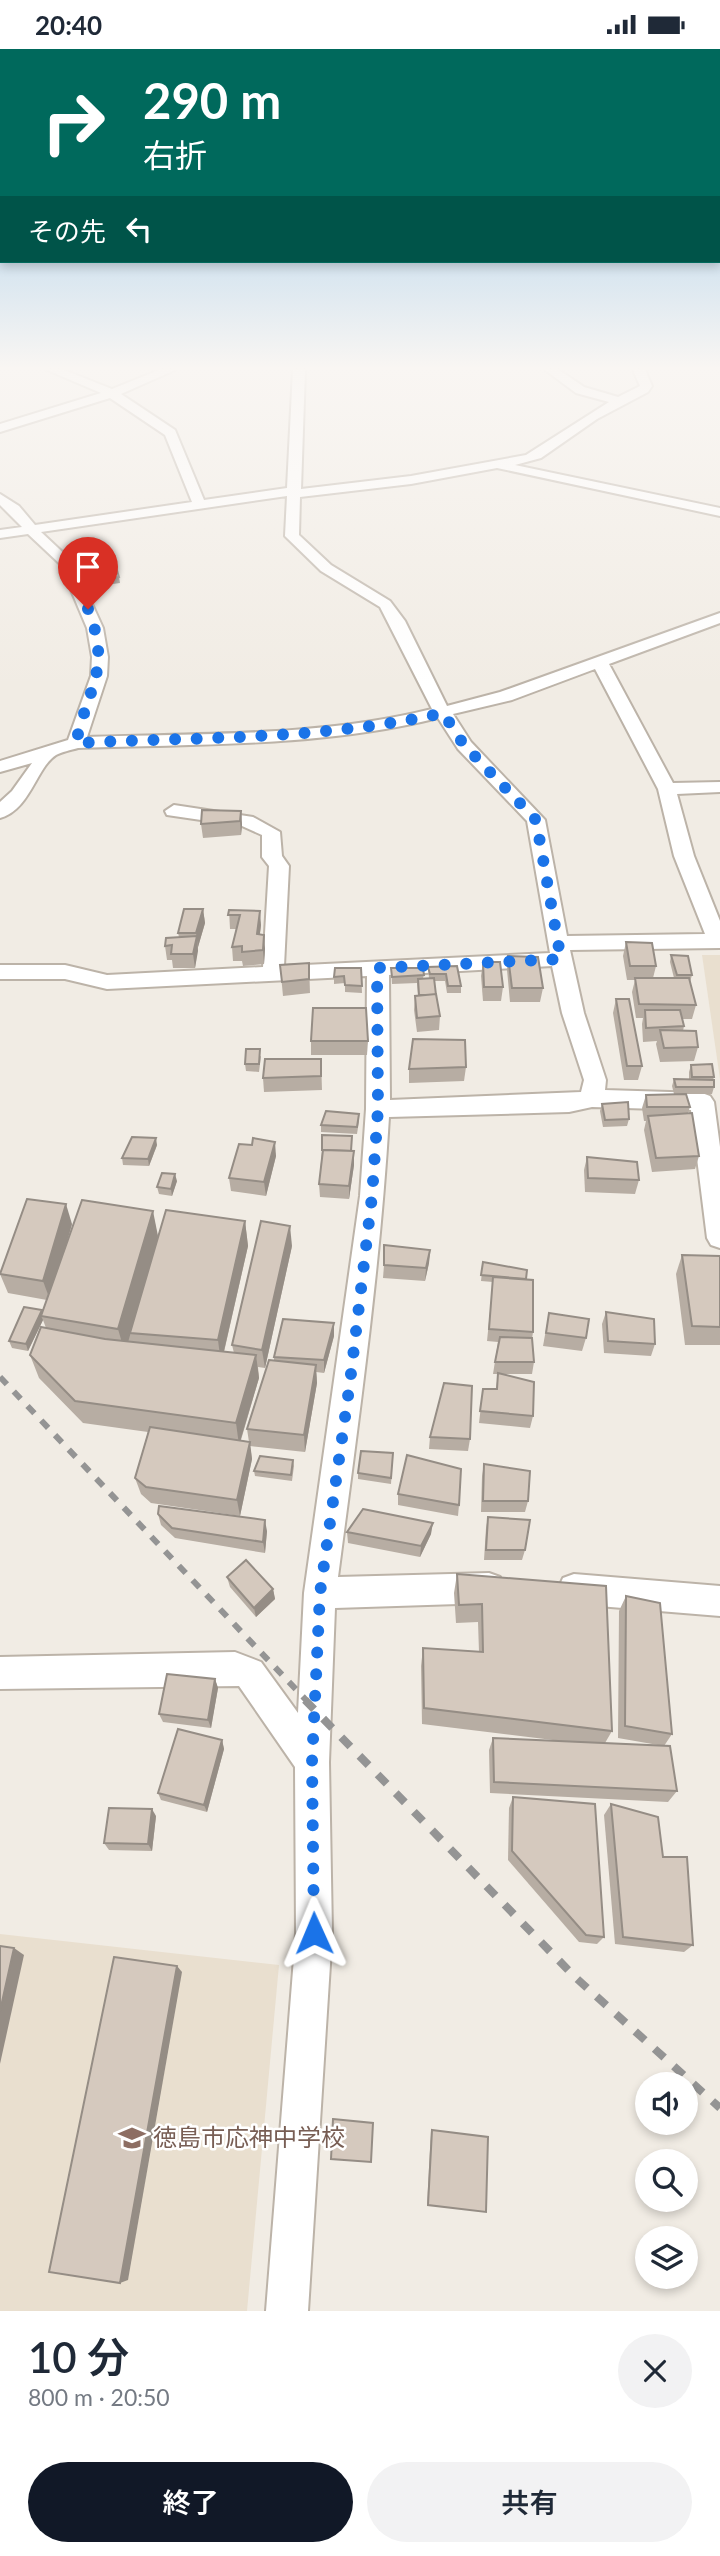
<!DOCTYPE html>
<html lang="ja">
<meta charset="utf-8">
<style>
body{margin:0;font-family:Lato,"Noto Sans JP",sans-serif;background:#f2f2f3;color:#1f2937;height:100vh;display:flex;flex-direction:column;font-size:26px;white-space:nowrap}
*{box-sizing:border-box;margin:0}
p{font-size:23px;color:#747a83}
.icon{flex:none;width:38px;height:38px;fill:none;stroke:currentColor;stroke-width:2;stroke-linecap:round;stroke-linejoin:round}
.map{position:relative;height:2262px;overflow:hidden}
.details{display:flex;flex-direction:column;background:#fff;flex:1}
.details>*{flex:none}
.top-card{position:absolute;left:0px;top:0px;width:721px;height:214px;box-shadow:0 4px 10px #0003;background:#00695c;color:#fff;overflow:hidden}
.tools{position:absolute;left:635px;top:2023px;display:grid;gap:14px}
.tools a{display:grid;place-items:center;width:63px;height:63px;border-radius:50%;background:#fff;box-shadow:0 4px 10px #0003;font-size:35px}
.pin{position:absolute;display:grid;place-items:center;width:60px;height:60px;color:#fff;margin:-72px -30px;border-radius:50% 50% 50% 0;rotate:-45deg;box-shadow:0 0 7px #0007}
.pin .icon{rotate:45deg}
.me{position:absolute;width:77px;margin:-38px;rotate:359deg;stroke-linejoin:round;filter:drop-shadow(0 0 5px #0008)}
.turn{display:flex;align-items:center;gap:24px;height:147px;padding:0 28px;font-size:32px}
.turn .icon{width:91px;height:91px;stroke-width:2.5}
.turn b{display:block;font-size:49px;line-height:60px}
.then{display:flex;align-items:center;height:66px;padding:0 28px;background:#0003;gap:14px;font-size:26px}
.round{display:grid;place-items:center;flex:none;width:74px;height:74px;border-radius:37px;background:#f2f2f3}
.head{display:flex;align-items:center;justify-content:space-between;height:119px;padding:0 28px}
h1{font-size:42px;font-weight:600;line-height:52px}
.action{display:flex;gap:14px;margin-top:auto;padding:14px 28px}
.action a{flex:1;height:80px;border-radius:42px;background:#111827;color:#fff;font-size:28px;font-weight:600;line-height:80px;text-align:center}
.action a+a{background:#f2f2f3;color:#1f2937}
.status{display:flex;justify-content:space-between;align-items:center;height:49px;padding:0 35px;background:#fff;direction:ltr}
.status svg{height:19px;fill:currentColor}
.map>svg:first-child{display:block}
.education{fill:#e9dfcf}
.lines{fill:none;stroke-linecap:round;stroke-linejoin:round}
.minor-casing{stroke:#bcb3a8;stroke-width:4}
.minor{fill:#fff;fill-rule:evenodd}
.rail-far1{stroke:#949494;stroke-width:6;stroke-dasharray:10 10;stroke-linecap:butt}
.rail{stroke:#949494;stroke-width:8;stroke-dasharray:13 13;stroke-linecap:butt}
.wall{fill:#b7ada3}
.shaded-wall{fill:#958d85}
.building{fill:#d5c9be;stroke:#958d85;stroke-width:2}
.route{stroke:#1a73e8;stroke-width:12;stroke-dasharray:0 21.6}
.labels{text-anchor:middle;stroke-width:5;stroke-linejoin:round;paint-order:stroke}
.near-education-label{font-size:24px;fill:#785e54;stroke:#fff;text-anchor:start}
</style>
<div class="status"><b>20:40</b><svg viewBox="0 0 49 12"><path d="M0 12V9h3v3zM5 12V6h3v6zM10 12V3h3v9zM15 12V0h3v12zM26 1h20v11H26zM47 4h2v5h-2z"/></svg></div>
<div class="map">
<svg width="720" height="2262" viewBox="0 0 720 2262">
<rect width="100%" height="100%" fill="#f1ece4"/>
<g class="education">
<polygon points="702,906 720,906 720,1030"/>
<polygon points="0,1885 279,1916 247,2262 0,2262"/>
</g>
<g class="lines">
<defs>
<g id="minor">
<path d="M47,321H64L112,340L159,321H175L121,345L175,381L204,451L287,439L293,321H305L301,440L411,427L526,406L609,353L576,344L545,321H559L584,338L618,348L640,337L633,321H645L652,337L648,343L597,370L541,409L515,416L720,459V467L497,419L411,435L300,448L299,486L331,516L390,552L405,572L447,657L500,643L720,564V574L609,615L673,734L720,733V743L677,745L694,807L720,872V899L570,901L584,964L606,1031L605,1041L702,1044L710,1047L714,1053L720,1098V1199L711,1196L707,1189L691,1061L592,1058L569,1063L389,1068C380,1222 358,1375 338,1528L489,1524L500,1528L504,1539L500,1550L489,1554L335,1559L329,1713L332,1884L308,2262H266L296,1884L295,1718L239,1637L0,1640V1608L235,1603L261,1613L298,1664L304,1544L360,1147L366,1060L367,927L107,940L65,930H0V916H65L107,926L263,918L269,817L262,808V786L242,777L167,766L165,762L174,756L253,768L280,783L282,807L289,817L284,917L550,904L527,772L458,700L438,669C322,698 197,695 78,699C71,701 61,703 56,706C36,719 30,761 0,769V753L12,742L32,714L0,723V712L68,691L91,627L92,608L87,579L60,515L28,485L0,489V481L22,478L0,456V445L19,457L35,476L192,453L165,386L110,349L0,383V375L101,344ZM287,447L285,487L321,522L380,558L432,660C321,688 201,684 87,688L107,627L108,608L103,579L73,513L41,483ZM595,620L658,740L674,807L705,885L567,887L545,771L471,693L453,665L512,651ZM552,917L562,964L584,1031L581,1043L390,1051L389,926Z"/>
<polygon points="574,1525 720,1537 720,1567 574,1555 563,1551 558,1540 563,1529"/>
</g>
</defs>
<use href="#minor" class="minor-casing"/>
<use href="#minor" class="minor"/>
<polyline class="rail-far1" points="0,1328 307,1652"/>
<polyline class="rail" points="305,1651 575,1928 720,2059"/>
</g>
<g class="wall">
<polygon points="241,762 242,776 241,786 203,789 201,775"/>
<polygon points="203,860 205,874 198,898 195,919 173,919 172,911 167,911 165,897 179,888 178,884"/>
<polygon points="229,861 261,876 260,885 265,900 264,915 243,917 242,912 233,912 232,898 236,880 230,880"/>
<polygon points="626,893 656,917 653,929 674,929 670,913 671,906 692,926 690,933 696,956 692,970 682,970 684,977 683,982 698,998 694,1012 660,1013 656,995 657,992 643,993 642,975 643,969 636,969 632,943 635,931 627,931 623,907"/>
<polygon points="508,907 543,939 540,953 510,953 507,921"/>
<polygon points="483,913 503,938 501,952 483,952 481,927"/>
<polygon points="309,914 310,944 283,947 280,916"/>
<polygon points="457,917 461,937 461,944 447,944 445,932 434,932 440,967 439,981 417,983 414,961 415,947 418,946 417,934 392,935 391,919 424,926 423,929 429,929 428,918"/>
<polygon points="361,919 362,944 345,943 345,934 334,935 334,928"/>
<polygon points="616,950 642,1017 638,1031 624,1031 613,964"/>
<polygon points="311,992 368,992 367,1006 311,1006"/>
<polygon points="261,1007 259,1023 246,1022 245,1015"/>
<polygon points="321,1010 322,1041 264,1043 263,1029"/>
<polygon points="691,1016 714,1028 713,1031 714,1038 712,1045 686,1045 690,1058 688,1064 699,1107 695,1120 652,1123 644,1081 646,1072 644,1072 642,1059 646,1046 674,1045 672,1037 674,1030 689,1030 689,1023"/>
<polygon points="466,1018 464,1032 409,1034 409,1020"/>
<polygon points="602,1055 629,1070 627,1077 603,1078 600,1062"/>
<polygon points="359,1072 357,1085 321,1083 321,1076"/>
<polygon points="352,1094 352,1102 354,1102 354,1116 349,1150 320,1148 319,1135 322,1101"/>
<polygon points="157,1096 149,1117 123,1116 122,1109"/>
<polygon points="252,1096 276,1107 266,1147 231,1142 229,1129"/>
<polygon points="587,1108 639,1131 635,1145 585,1143 584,1121"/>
<polygon points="177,1132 172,1147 159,1145 157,1138"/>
<polygon points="245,1172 248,1197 224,1303 234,1304 232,1296 292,1197 265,1319 258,1318 259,1329 241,1391 249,1393 247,1380 274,1311 274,1308 334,1287 324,1324 316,1323 317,1334 305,1403 250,1397 252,1410 240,1467 151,1454 141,1445 135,1429 148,1383 83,1374 39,1329 30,1306 46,1279 43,1271 28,1302 12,1299 9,1292 43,1262 47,1251 8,1244 0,1225 72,1175 65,1200 158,1187 143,1239"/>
<polygon points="430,1201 429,1214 425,1232 383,1229 384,1216"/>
<polygon points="682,1206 720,1207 720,1296 685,1296 676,1225"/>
<polygon points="483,1213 526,1230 533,1283 532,1290 534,1313 532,1325 501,1325 533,1367 530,1379 479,1374 483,1340 496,1340 498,1325 493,1325 498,1293 487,1292 493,1233 481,1232"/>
<polygon points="606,1263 655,1295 651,1307 604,1304 602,1275"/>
<polygon points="549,1264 586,1289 582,1302 543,1297"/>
<polygon points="430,1388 470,1390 468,1402 429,1400"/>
<polygon points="393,1404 391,1435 358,1430 358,1424"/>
<polygon points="293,1411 294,1417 292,1432 255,1427 254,1422"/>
<polygon points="484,1415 528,1452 525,1463 481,1463 482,1427"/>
<polygon points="398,1445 459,1456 458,1467 398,1456"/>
<polygon points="158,1465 267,1482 265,1504 175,1489 161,1476"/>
<polygon points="488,1468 525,1501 522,1511 484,1511 486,1479"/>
<polygon points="347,1483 431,1485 420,1508 348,1494"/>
<polygon points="457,1525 612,1682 605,1694 658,1696 618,1689 619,1562 626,1547 672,1685 664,1697 677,1742 668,1753 490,1744 489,1701 493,1689 561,1692 422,1675 421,1617 423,1599 479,1603 478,1573 456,1574 454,1544"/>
<polygon points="227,1528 273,1540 275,1550 256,1568 230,1538"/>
<polygon points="215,1630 218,1639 211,1679 163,1673 159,1665"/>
<polygon points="222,1691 224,1700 207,1763 161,1751 158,1744"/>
<polygon points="513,1748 604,1888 597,1895 579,1893 508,1811 509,1759"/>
<polygon points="611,1755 663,1808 693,1896 684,1903 615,1895 604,1766"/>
<polygon points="156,1767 152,1802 109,1801 104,1794"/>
<polygon points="432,2081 486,2163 427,2156 431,2082"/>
</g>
<g class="shaded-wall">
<polygon points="119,528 120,534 99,537 98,530"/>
<polygon points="241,762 242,776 241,786 240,772"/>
<polygon points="203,860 205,874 198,898 196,884"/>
<polygon points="260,862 261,876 258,899 257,885"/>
<polygon points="264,886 265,900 264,915 263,901"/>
<polygon points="197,887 198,902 195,919 193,905"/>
<polygon points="156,1089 157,1096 149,1117 148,1110"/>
<polygon points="275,1093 276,1107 266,1147 264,1133"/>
<polygon points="354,1102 354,1116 349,1150 349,1137"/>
<polygon points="175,1125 177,1132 172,1147 171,1140"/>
<polygon points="66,1155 72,1175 50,1251 43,1232"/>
<polygon points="153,1162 158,1187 125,1304 118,1280"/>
<polygon points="245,1172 248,1197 221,1315 218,1291"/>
<polygon points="290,1177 292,1197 265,1319 262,1301"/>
<polygon points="430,1201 429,1214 425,1232 426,1219"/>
<polygon points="42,1261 41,1267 43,1271 28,1302 26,1295"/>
<polygon points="334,1274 334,1287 324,1324 324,1311"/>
<polygon points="256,1306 259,1329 239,1396 236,1374"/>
<polygon points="316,1316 317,1334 305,1403 304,1386"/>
<polygon points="250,1393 252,1410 240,1467 237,1451"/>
<polygon points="265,1471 267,1482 265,1504 263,1493"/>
<polygon points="433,1474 431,1485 420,1508 421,1497"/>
<polygon points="273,1540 275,1550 256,1568 254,1559"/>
<polygon points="215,1630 218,1639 211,1679 208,1671"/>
<polygon points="222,1691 224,1700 207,1763 204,1756"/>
<polygon points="152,1760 156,1767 152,1802 148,1795"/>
<polygon points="14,1899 24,1906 0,2015 0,1962"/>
<polygon points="177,1917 182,1923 128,2231 120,2234"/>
</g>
<g class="building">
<polygon points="116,518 119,528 98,530 95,524 100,524 100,519"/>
<polygon points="202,761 241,762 240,772 201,775"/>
<polygon points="184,860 203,860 196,884 178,884"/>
<polygon points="229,861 260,862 257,885 264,886 263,901 242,903 242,897 232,898 240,866 228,866"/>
<polygon points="197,887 193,905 171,905 172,896 165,897 166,889"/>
<polygon points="626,893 652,894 656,917 630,917"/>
<polygon points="671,906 688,907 692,926 677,926"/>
<polygon points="508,907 538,908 543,939 512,939"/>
<polygon points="483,913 500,913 503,938 484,938"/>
<polygon points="309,914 309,930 282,933 280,916"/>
<polygon points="457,917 461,937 448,937 446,925 430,925 428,918"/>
<polygon points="335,919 361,919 362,937 345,936 344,927 334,928"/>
<polygon points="391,919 423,919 424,926 392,928"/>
<polygon points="434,929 436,946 419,946 418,930"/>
<polygon points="635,929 689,929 696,956 639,955"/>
<polygon points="436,945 440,967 417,969 415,947"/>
<polygon points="616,950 629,950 642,1017 627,1017"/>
<polygon points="313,959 366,959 368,992 311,992"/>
<polygon points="645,961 680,961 684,977 646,979"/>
<polygon points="660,981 696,982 698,998 664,999"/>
<polygon points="413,990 465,991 466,1018 409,1020"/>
<polygon points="246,1000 260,1000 259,1015 245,1015"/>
<polygon points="265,1010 321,1010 321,1027 263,1029"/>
<polygon points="712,1015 714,1028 692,1028 691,1016"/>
<polygon points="674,1030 714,1031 714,1038 676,1038"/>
<polygon points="686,1045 690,1058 647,1058 646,1046"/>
<polygon points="628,1053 629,1070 605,1071 602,1055"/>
<polygon points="326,1062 359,1065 357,1078 321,1076"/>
<polygon points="692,1064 699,1107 656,1109 648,1067"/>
<polygon points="322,1086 352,1087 351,1102 322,1101"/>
<polygon points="132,1088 156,1089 148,1110 122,1109"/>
<polygon points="253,1089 275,1093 264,1133 229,1129 239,1095 252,1096"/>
<polygon points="323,1101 354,1102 349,1137 319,1135"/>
<polygon points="587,1108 637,1113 639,1131 588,1129"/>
<polygon points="162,1124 175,1125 171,1140 157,1138"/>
<polygon points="27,1150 66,1155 43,1232 0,1225"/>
<polygon points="82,1151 153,1162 118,1280 41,1267"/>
<polygon points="166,1161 245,1172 218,1291 130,1284"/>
<polygon points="261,1172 290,1177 262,1301 232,1296"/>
<polygon points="384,1196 430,1201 426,1219 384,1216"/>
<polygon points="682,1206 720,1207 720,1278 692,1277"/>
<polygon points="483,1213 527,1221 526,1230 481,1226"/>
<polygon points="493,1228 533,1231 533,1283 489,1280"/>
<polygon points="24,1258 42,1261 26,1295 9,1292"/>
<polygon points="606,1263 654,1270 655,1295 608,1292"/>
<polygon points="549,1264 589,1270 586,1289 546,1284"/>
<polygon points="283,1270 334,1274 324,1311 274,1308"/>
<polygon points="41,1278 105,1290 256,1306 236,1374 75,1352 30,1306"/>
<polygon points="500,1288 532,1289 534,1313 495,1313"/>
<polygon points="269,1311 316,1316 304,1386 247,1380"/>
<polygon points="498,1324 534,1333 533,1367 480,1362 483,1340 497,1340"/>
<polygon points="444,1334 472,1337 470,1390 430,1388"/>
<polygon points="150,1378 250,1393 237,1451 146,1438 135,1429"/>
<polygon points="361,1402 393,1404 391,1429 358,1424"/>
<polygon points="407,1406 461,1420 459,1456 398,1445"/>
<polygon points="260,1407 293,1411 291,1426 254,1422"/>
<polygon points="484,1415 530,1422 528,1452 483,1452"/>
<polygon points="159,1457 265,1471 263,1493 172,1479 158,1465"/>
<polygon points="363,1460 433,1474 421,1497 347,1483"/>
<polygon points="488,1468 530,1471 525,1501 486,1501"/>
<polygon points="246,1511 273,1540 254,1559 227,1528"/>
<polygon points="457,1525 606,1537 612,1682 424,1659 423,1599 483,1603 482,1555 459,1556"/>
<polygon points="626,1547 660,1554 672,1685 625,1677"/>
<polygon points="167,1625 215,1630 208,1671 159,1665"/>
<polygon points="178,1680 222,1691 204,1756 158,1744"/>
<polygon points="493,1689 670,1697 677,1742 494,1733"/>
<polygon points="513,1748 595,1755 604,1888 586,1886 512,1802"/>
<polygon points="611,1755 658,1768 663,1808 687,1808 693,1896 623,1888"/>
<polygon points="109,1759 152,1760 148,1795 104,1794"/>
<polygon points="0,1897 14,1899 0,1962"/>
<polygon points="114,1908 177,1917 120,2234 49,2223"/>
<polygon points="333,2070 373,2074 371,2113 331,2110"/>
<polygon points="432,2081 488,2088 486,2163 428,2156"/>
</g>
<linearGradient id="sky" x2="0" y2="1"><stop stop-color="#8dc1e9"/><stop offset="0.5" stop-color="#f9f6f3"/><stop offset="1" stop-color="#f9f6f3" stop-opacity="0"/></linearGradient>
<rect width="720" height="638" fill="url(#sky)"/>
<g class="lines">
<path class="route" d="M88,560C112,621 88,637 76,694C199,688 323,691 443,664L464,696L536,771L558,894L561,910L377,919L378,1060L372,1147L350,1333L320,1544L312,1713L314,1884"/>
</g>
<defs>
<symbol id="school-bare" viewBox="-9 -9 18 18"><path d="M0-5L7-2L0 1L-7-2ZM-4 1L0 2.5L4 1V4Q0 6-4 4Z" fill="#8d6e63" stroke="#fff" stroke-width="2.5" paint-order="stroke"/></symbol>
</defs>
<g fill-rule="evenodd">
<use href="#school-bare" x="113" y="2070" width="38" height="38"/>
</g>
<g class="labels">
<g class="near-education-label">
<text x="153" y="2097">徳島市応神中学校</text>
</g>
</g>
</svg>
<div class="tools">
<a><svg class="icon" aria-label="sound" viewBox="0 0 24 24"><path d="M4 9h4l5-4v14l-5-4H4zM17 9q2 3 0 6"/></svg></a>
<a><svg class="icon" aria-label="search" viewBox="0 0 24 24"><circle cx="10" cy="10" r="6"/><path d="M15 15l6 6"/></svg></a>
<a><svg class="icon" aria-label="layers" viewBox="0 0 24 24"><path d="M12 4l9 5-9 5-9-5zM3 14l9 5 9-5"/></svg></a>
</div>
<div class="pin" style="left:88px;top:560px;background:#d93025"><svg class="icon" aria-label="arrive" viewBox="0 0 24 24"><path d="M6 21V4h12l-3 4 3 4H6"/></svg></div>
<svg class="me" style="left:314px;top:1884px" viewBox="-20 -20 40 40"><path d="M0-17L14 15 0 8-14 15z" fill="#1a73e8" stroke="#fff" stroke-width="4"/></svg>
<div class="top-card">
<div class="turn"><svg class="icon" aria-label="right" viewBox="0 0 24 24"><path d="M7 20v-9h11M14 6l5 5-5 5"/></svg><div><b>290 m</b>右折</div></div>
<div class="then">その先<svg class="icon" aria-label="left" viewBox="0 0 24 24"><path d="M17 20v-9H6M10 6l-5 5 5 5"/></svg></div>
</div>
</div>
<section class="details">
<div class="head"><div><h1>10 分</h1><p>800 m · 20:50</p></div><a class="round"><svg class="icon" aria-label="close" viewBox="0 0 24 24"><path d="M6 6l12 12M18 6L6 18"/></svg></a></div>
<div class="action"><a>終了</a><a>共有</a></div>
</section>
